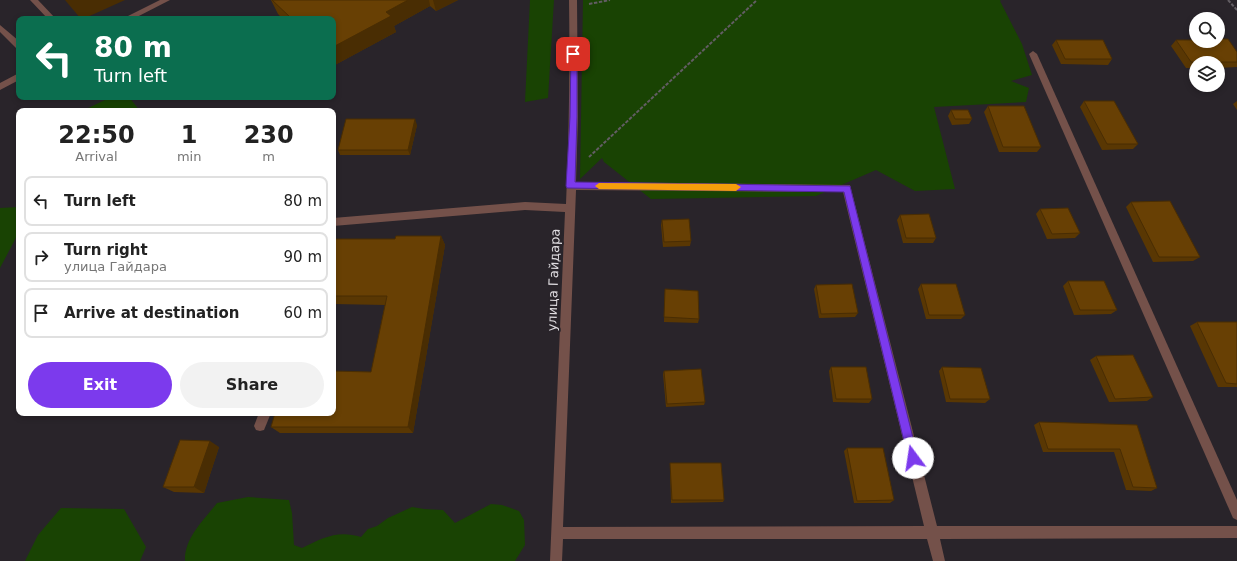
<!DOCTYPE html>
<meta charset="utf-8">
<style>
body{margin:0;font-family:"DejaVu Sans",sans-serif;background:#f2f2f2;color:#222;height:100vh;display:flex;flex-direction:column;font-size:15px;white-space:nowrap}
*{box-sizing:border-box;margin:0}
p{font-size:13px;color:#767676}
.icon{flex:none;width:22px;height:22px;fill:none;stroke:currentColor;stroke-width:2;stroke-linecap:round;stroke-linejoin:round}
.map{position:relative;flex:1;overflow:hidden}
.sheet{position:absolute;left:16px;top:108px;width:320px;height:308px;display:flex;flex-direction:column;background:#fff;border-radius:8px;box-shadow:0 2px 6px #0003}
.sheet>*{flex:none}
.hud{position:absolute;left:16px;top:16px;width:320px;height:84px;border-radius:8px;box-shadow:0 2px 6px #0003;background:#0b6e4f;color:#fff;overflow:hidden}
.controls{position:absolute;left:1189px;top:12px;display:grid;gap:8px}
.controls a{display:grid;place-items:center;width:36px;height:36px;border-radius:50%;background:#fff;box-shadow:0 2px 6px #0003;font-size:20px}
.pin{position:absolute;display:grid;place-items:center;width:34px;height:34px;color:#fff;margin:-17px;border-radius:8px;box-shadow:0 2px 6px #0006}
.me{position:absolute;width:44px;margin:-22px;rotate:346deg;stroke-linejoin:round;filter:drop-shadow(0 0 3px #0008)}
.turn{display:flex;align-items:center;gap:14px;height:84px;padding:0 12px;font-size:18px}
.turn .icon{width:52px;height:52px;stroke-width:2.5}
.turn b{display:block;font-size:28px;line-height:34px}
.eta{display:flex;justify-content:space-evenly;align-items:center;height:68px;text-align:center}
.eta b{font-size:24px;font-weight:600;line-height:28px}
.action{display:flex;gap:8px;margin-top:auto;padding:8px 12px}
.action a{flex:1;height:46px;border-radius:24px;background:#7c3aed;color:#fff;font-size:16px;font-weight:600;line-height:46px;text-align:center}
.action a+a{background:#f2f2f2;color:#222}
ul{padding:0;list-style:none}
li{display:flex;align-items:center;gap:12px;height:50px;margin:0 8px 6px;padding:0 4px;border:2px solid #e0e0e0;border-radius:8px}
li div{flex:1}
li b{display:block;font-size:15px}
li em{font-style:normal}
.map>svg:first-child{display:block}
.green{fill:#194303}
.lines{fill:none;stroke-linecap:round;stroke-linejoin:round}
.path{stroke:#625d63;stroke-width:2;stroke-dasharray:3.5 1.5;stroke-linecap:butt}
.minor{fill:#74514a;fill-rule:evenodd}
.wall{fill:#593703}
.shaded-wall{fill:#492d03}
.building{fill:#684004;stroke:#492d03}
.route{fill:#7c3aed;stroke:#51269a}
.slow{fill:#f59e0b}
.labels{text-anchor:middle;stroke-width:3.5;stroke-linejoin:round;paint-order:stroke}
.street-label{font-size:13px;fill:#dfdce0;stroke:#29242a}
</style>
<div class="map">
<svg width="1237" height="561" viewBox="0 0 1237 561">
<rect width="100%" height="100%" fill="#29242a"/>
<g class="green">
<polygon points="530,0 554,0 548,98 525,102"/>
<polygon points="583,0 1001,0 1000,1 1022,44 1032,75 1011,81 1029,88 1026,102 934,107 955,189 915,191 876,170 816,196 651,199 604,162 602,158 580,179"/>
<polygon points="111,97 129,97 140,111 82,111"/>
<polygon points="19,207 19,232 0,268 0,208"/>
<path d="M248,497L289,500L292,513L294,545L302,548C323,538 337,530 361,537L368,529L377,526L388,518L412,507L424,509L443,510L455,523L491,504L502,505L519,511L524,520L525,545L515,561H185C184,538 204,520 217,503Z"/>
<polygon points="61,508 124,509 146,547 140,561 25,561 38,535"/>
</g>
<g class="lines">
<g class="path">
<polyline points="1228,0 1237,10"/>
<polyline points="589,4 610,0"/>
<polyline points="589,157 757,0"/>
</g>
<g class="minor">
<polygon points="30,0 38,0 56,19 48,19"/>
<polygon points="160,0 170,0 133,19 122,19"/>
<path d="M569,0H577L578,117L576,182L850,185L937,526H1237V538L940,539L945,561H933L927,539H563L562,561H550L565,212L525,210L333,226V218L525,202L566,204C569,137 570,68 569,0ZM576,190L843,192L924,526L563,527Z"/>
<polygon points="0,25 19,41 19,49 16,48 0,32"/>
<polygon points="1033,51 1037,54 1237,500 1237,520 1233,518 1029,54"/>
<polygon points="19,73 19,80 0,90 0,83"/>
<polygon points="259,413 271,413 264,430 260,431 256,430 254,426"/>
</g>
</g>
<g class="wall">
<polygon points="271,0 458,0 436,11 430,6 394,26 396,32 333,66 333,19 283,19 278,14"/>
<polygon points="1056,40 1112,59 1108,65 1061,64 1052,45"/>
<polygon points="1176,40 1237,52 1237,67 1218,68 1218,63 1196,63 1196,68 1186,68 1171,46"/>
<polygon points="1084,101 1138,144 1133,149 1102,150 1080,107"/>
<polygon points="1237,101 1237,110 1233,104"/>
<polygon points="988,106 1041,147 1037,152 999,152 984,112"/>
<polygon points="951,110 972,119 969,124 952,125 948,116"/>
<polygon points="417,125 410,155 340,155 338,150"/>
<polygon points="1131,202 1200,257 1193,261 1153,262 1126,207"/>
<polygon points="1040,209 1080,233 1075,238 1047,239 1036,214"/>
<polygon points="900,215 936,238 933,243 903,243 897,220"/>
<polygon points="662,220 691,241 690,246 663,247 661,225"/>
<polygon points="441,236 445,245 413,433 280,433 271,427 371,372 385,305 333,304 333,239 395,239"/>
<polygon points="1068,281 1117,310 1111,314 1074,315 1063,286"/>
<polygon points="921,284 965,315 961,319 926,319 918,289"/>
<polygon points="816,285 858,313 855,317 819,318 814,289"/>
<polygon points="665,289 699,319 698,323 664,322"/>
<polygon points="1197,322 1237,322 1237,387 1218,387 1190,326"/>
<polygon points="1096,356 1153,397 1147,401 1109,402 1090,360"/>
<polygon points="831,367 872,399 869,403 833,402 829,371"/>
<polygon points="942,367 990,399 985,403 946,402 939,371"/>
<polygon points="664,371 705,402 704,405 666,407 663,374"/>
<polygon points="1039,422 1137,425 1157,488 1151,491 1126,490 1114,452 1043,452 1034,425"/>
<polygon points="219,447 204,493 174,492 163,487"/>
<polygon points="847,448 894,500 890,503 854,503 844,451"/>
<polygon points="670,463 724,500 723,502 671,503 670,466"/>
</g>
<g class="shaded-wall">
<polygon points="65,0 125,0 83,19 81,19"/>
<polygon points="408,0 429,0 430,6 394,26 396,32 333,66 333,47 386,12"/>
<polygon points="433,0 458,0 436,11"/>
<polygon points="415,119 417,125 410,155 408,150"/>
<polygon points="441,236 445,245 413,433 408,427"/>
<polygon points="210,441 219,447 204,493 194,487"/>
</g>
<g class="building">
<polygon points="272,0 408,0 386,12 391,16 333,47 333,19 286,19 290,17"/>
<polygon points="37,17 39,19 33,19"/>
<polygon points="1218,39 1228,39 1237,52 1237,62 1191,62 1176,40 1196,40 1196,41 1218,41"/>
<polygon points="1056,40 1103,40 1112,59 1065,59"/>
<polygon points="1084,101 1114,101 1138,144 1107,144"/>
<polygon points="988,106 1024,106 1041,147 1003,147"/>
<polygon points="951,110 968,110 972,119 955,119"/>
<polygon points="346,119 415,119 408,150 338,150"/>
<polygon points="1170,201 1200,257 1159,257 1131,202"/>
<polygon points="1068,208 1080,233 1052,234 1040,209"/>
<polygon points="929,214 936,238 906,238 900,215"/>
<polygon points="689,219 691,241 664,242 662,220"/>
<polygon points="396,236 441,236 408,427 271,427 275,413 333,413 333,371 371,372 387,296 333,296 333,239 395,239"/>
<polygon points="1068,281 1104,281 1117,310 1080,310"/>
<polygon points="852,284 858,313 821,314 816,285"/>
<polygon points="921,284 956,284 965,315 929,315"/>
<polygon points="665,289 698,291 699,319 664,317"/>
<polygon points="1197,322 1237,322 1237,384 1226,383"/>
<polygon points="1133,355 1153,397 1115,399 1096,356"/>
<polygon points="831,367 866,367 872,399 836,399"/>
<polygon points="942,367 981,368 990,399 950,399"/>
<polygon points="701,369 705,402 667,404 664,371"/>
<polygon points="1039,422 1137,425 1157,488 1133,487 1120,449 1048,449"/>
<polygon points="180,440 210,441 194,487 163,487"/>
<polygon points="847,448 883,448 894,500 857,501"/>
<polygon points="670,463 721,463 724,500 672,500"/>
</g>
<polygon class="route" points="571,52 573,52 577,54 577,117 575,182 850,186 918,458 917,461 913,463 909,461 908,458 844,192 567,188 566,186 570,117"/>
<polygon class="slow" points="599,183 736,184 741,187 736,191 599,189 595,186"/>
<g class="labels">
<g class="street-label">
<text transform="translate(553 280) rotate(-88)" y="5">улица Гайдара</text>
</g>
</g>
</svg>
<div class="controls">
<a><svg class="icon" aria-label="search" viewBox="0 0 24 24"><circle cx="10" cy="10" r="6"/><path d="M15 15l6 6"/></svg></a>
<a><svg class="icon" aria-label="layers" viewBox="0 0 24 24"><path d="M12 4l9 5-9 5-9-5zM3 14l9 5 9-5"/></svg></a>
</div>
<div class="pin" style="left:573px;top:54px;background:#d93025"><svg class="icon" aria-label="arrive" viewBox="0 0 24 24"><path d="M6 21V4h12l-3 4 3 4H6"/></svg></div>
<svg class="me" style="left:913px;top:458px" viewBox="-20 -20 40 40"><circle r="19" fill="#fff"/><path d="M0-13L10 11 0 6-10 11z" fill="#7c3aed"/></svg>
<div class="hud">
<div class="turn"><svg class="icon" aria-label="left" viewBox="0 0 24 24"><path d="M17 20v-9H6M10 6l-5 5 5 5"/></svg><div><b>80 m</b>Turn left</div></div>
</div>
<section class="sheet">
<div class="eta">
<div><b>22:50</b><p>Arrival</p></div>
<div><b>1</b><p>min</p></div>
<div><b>230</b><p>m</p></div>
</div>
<ul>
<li><svg class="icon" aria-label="left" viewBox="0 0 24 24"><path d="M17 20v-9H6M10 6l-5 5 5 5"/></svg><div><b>Turn left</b></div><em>80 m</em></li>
<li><svg class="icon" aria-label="right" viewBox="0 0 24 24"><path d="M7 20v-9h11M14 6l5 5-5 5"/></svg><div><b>Turn right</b><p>улица Гайдара</p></div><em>90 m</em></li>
<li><svg class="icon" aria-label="arrive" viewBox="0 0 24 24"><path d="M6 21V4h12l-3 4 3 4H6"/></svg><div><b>Arrive at destination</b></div><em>60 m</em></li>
</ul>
<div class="action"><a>Exit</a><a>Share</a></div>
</section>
</div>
